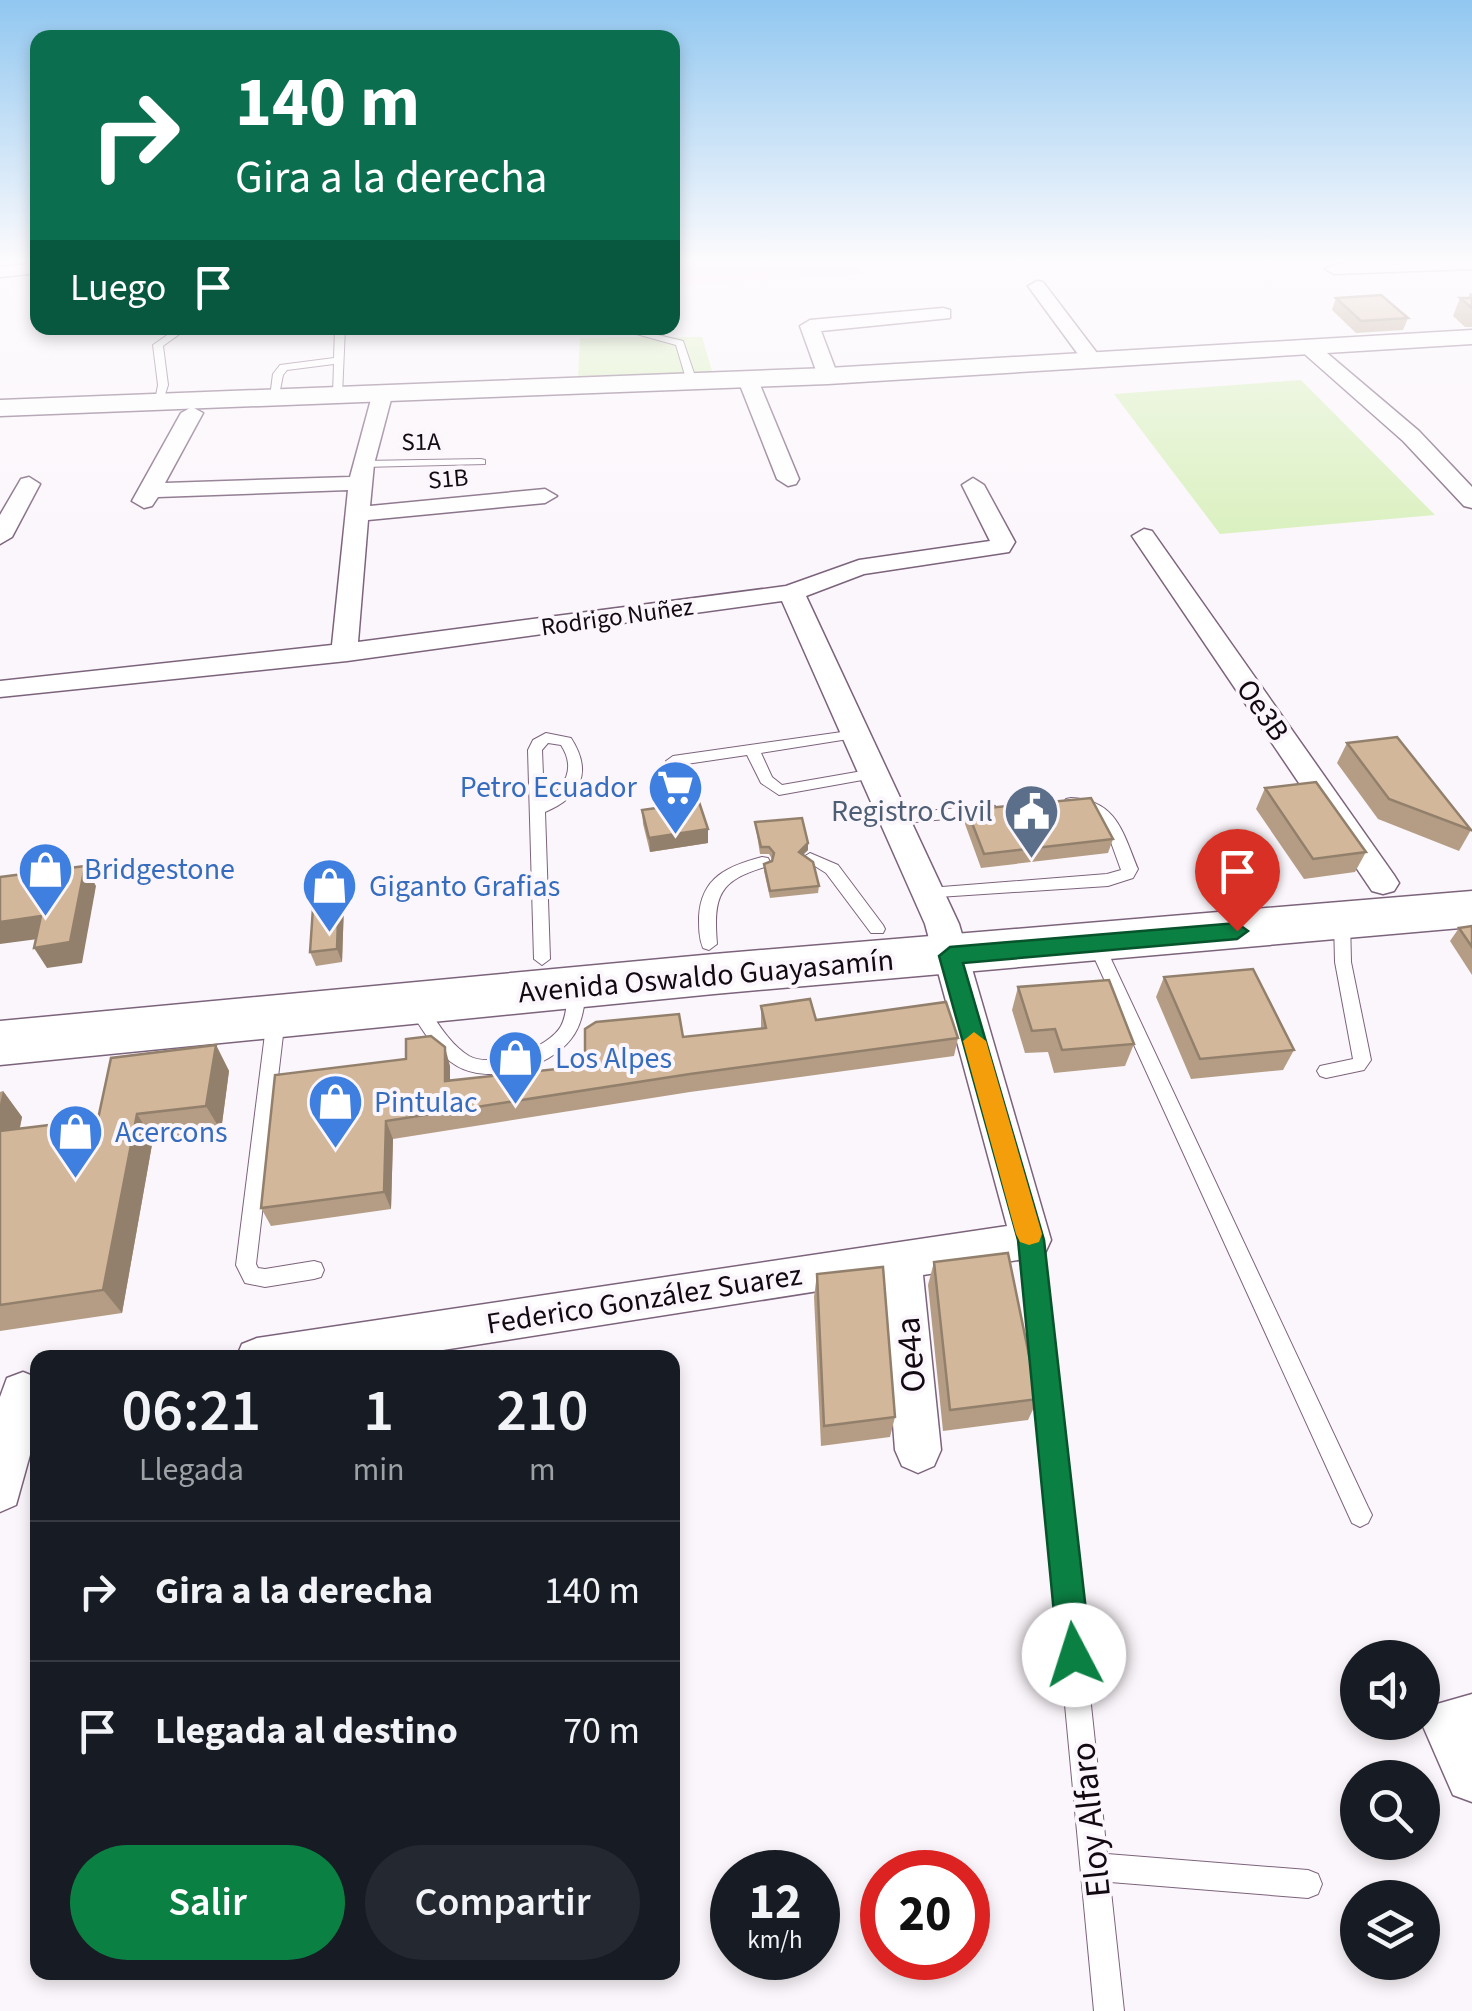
<!DOCTYPE html>
<html lang="es">
<meta charset="utf-8">
<style>
body{margin:0;font-family:"Source Sans 3",sans-serif;background:#242831;color:#f1f3f6;height:100vh;display:flex;flex-direction:column;font-size:38px;white-space:nowrap}
*{box-sizing:border-box;margin:0}
p{font-size:32px;color:#9ea1a6}
.icon{flex:none;width:55px;height:55px;fill:none;stroke:currentColor;stroke-width:2;stroke-linecap:round;stroke-linejoin:round}
.map{position:relative;flex:1;overflow:hidden}
.side{position:absolute;left:30px;top:1350px;width:650px;height:630px;display:flex;flex-direction:column;background:#171b24;border-radius:20px;box-shadow:0 5px 15px #0003}
.side>*{flex:none}
.top-card{position:absolute;left:30px;top:30px;width:650px;height:305px;border-radius:20px;box-shadow:0 5px 15px #0003;background:#0b6e4f;color:#fff;overflow:hidden}
.tools{position:absolute;left:1340px;top:1640px;display:grid;gap:20px}
.tools a{display:grid;place-items:center;width:100px;height:100px;border-radius:50%;background:#171b24;box-shadow:0 5px 15px #0003;font-size:50px}
.speed{position:absolute;left:710px;top:1850px;display:flex;gap:20px;font-size:50px;font-weight:700;text-align:center}
.speed>*{display:grid;place-content:center;width:130px;height:130px;border-radius:50%;background:#171b24;box-shadow:0 5px 15px #0003;line-height:1}
.speed small{font-size:25px;font-weight:400}
.speed .limit{border:15px solid #d22;background:#fff;color:#111}
.pin{position:absolute;display:grid;place-items:center;width:85px;height:85px;color:#fff;margin:-102px -42px;border-radius:50% 50% 50% 0;rotate:-45deg;box-shadow:0 0 10px #0007}
.pin .icon{rotate:45deg}
.me{position:absolute;width:110px;margin:-55px;rotate:355deg;stroke-linejoin:round;filter:drop-shadow(0 0 8px #0008)}
.turn{display:flex;align-items:center;gap:35px;height:210px;padding:0 40px;font-size:45px}
.turn .icon{width:130px;height:130px;stroke-width:2.5}
.turn b{display:block;font-size:70px;line-height:85px}
.then{display:flex;align-items:center;height:95px;padding:0 40px;background:#0003;gap:20px;font-size:38px}
.eta{display:flex;justify-content:space-evenly;align-items:center;height:170px;text-align:center}
.eta b{font-size:60px;font-weight:600;line-height:70px}
.button{display:flex;gap:20px;margin-top:auto;padding:20px 40px}
.button a{flex:1;height:115px;border-radius:60px;background:#0b8043;color:#fff;font-size:40px;font-weight:600;line-height:115px;text-align:center}
.button a+a{background:#242831;color:#f1f3f6}
ul{padding:0;list-style:none}
li{display:flex;align-items:center;gap:30px;height:140px;padding:0 40px;border-top:2px solid #363941}
li div{flex:1}
li b{display:block;font-size:38px}
li em{font-style:normal}
.map>svg:first-child{display:block}
.built{fill:#fde2fd}
.green{fill:#d9f0bd}
.lines{fill:none;stroke-linecap:round;stroke-linejoin:round}
.service-casing{stroke:#7c637c;stroke-width:2}
.minor-casing{stroke:#7c637c;stroke-width:3}
.tertiary-casing{stroke:#7c637c;stroke-width:3}
.primary-casing{stroke:#7c637c;stroke-width:3}
.service{fill:#fff;fill-rule:evenodd}
.minor{fill:#fff;fill-rule:evenodd}
.tertiary{fill:#fff;fill-rule:evenodd}
.primary{fill:#fff;fill-rule:evenodd}
.wall{fill:#b59d85}
.shaded-wall{fill:#93806c}
.building{fill:#d2b79b;stroke:#93806c;stroke-width:2.5}
.route{fill:#0b8043;stroke:#07532c;stroke-width:2.5}
.slow{fill:#f59e0b}
.labels{text-anchor:middle;stroke-width:8;stroke-linejoin:round;paint-order:stroke}
.far-street-label{font-size:25px;fill:#120912;stroke:#fbf6fb}
.street-label{font-size:30px;fill:#120912;stroke:#fbf6fb}
.shop-label{font-size:30px;fill:#366cbe;stroke:#fbf6fb;text-anchor:start}
.service-label{font-size:30px;fill:#4e5e75;stroke:#fbf6fb;text-anchor:end}
.near-street-label{font-size:35px;fill:#120912;stroke:#fbf6fb}
</style>
<div class="map">
<svg width="1472" height="2011" viewBox="0 0 1472 2011">
<rect width="100%" height="100%" fill="#fbf6fb"/>
<polygon class="built" points="673,263 857,263 862,274 673,284"/>
<g class="green">
<polygon points="702,337 713,374 578,376 580,338"/>
<polygon points="1301,380 1435,515 1220,534 1114,394"/>
</g>
<g class="lines">
<defs>
<g id="service">
<polygon points="177,328 188,328 163,346 168,385 163,401 155,401 158,385 153,345"/>
<polygon points="335,328 345,328 342,395 333,393 334,364 287,370 283,375 279,395 270,397 273,374 280,365 334,358"/>
<polygon points="615,328 629,328 683,341 697,382 692,385 687,382 676,345"/>
<polygon points="481,459 485,460 485,464 363,467 357,464 363,461"/>
<polygon points="856,730 863,734 861,737 761,753 772,777 782,785 874,769 881,774 879,777 779,795 761,783 747,755 673,766 666,761 673,756"/>
<path d="M546,733L571,738C593,772 581,797 545,812L550,959L542,965L534,959L528,750L533,740ZM548,743L561,745C576,768 566,787 544,801L542,750Z"/>
<path d="M1071,798C1117,800 1123,833 1138,869L1133,878L1108,886L923,898L921,894L929,888L1107,874L1121,870L1108,834L1098,818L1082,809L1066,807L1063,803L1066,799Z"/>
<polygon points="990,805 995,806 998,810 995,814 895,824 887,819 895,814"/>
<polygon points="810,853 838,865 883,925 885,929 883,933 871,933 826,873 802,858"/>
<path d="M762,857L768,858L770,862L768,866C719,880 713,895 717,944L709,950L703,948C699,938 699,928 699,917C701,877 728,866 762,857Z"/>
<polygon points="1342,915 1350,921 1351,962 1371,1060 1364,1070 1326,1078 1320,1076 1317,1071 1320,1066 1353,1059 1335,962 1334,921"/>
<polygon points="1096,938 1104,944 1368,1507 1372,1515 1368,1523 1360,1527 1352,1523 1088,944"/>
<path d="M578,980L587,987C584,1005 583,1024 571,1039C549,1068 489,1085 457,1066C436,1054 420,1027 408,1006L411,1001H423C436,1020 449,1044 469,1056C492,1069 549,1048 561,1026C567,1015 567,999 569,987Z"/>
<polygon points="276,1011 282,1013 285,1018 256,1264 258,1268 265,1269 314,1261 321,1263 324,1270 321,1277 314,1279 265,1287 245,1283 236,1265 267,1018 270,1013"/>
<polygon points="1031,1231 1038,1234 1041,1240 1107,1854 1308,1870 1318,1874 1322,1884 1318,1894 1308,1898 1110,1882 1124,2011 1094,2011 1021,1240 1024,1234"/>
</g>
<g id="minor">
<polygon points="38,263 38,273 0,277 0,267"/>
<polygon points="1340,263 1472,263 1472,269 1334,274 1325,269"/>
<polygon points="1037,281 1043,282 1100,357 1100,365 1086,365 1028,286"/>
<polygon points="943,308 950,310 950,318 821,331 838,376 828,382 818,376 800,326 810,320"/>
<polygon points="1307,340 1314,342 1419,431 1472,487 1472,508 1464,506 1403,441 1300,350 1297,346"/>
<polygon points="748,374 758,380 799,479 796,484 788,486 777,479 738,380"/>
<polygon points="383,386 393,392 374,464 370,506 545,489 557,496 545,503 368,520 358,642 786,586 859,560 990,541 962,485 973,478 984,485 1015,542 1009,552 864,574 806,596 959,924 1051,1240 1045,1253 1031,1258 923,1275 941,1450 934,1466 918,1473 902,1466 895,1450 882,1281 392,1358 236,1358 242,1344 257,1338 1007,1226 925,924 782,601 347,661 0,697 0,681 332,645 348,490 158,497 152,506 144,508 132,501 181,413 192,407 203,413 165,483 350,477 373,392"/>
<polygon points="29,477 40,484 12,537 0,544 0,515 21,479"/>
<polygon points="1144,529 1152,531 1394,875 1399,883 1394,891 1383,894 1372,891 1132,536"/>
<polygon points="23,1372 38,1378 38,1426 16,1505 0,1512 0,1397 7,1378"/>
<polygon points="1472,1694 1472,1802 1453,1795 1422,1724 1430,1706"/>
</g>
<polygon id="tertiary" points="1472,330 1472,344 828,384 0,416 0,400 828,368"/>
<polygon id="primary" points="1472,891 1472,927 714,994 0,1065 0,1021 714,954"/>
</defs>
<use href="#service" class="service-casing"/>
<use href="#minor" class="minor-casing"/>
<use href="#tertiary" class="tertiary-casing"/>
<use href="#primary" class="primary-casing"/>
<use href="#service" class="service"/>
<use href="#minor" class="minor"/>
<use href="#tertiary" class="tertiary"/>
<use href="#primary" class="primary"/>
</g>
<g class="wall">
<polygon points="1470,293 1472,293 1472,327 1465,327 1453,316 1460,298 1468,298"/>
<polygon points="1336,298 1408,318 1403,330 1356,333 1332,310"/>
<polygon points="1347,743 1471,830 1459,851 1378,819 1337,763"/>
<polygon points="1265,788 1366,852 1355,872 1304,879 1256,809"/>
<polygon points="642,810 708,843 650,852 643,824"/>
<polygon points="967,810 1113,839 1108,853 981,868 965,824"/>
<polygon points="755,822 808,843 808,850 803,855 819,886 818,893 770,898 764,871 764,864 772,861 772,859 769,854 760,854"/>
<polygon points="344,904 342,962 316,966 310,952"/>
<polygon points="1472,926 1472,975 1450,941 1459,928"/>
<polygon points="1164,977 1294,1050 1283,1070 1191,1079 1156,997"/>
<polygon points="1018,987 1134,1044 1125,1066 1054,1073 1048,1052 1025,1053 1012,1010"/>
<polygon points="761,1006 816,1020 958,1038 954,1056 690,1092 393,1139 391,1209 271,1226 261,1208 450,1066 450,1080 585,1066 683,1037 761,1029"/>
<polygon points="216,1045 229,1071 221,1131 153,1139 122,1313 0,1331 0,1092 3,1091 22,1117 20,1128 98,1119"/>
<polygon points="934,1262 1038,1399 1028,1420 943,1431 928,1285"/>
<polygon points="817,1274 895,1417 890,1437 821,1446 814,1297"/>
</g>
<g class="shaded-wall">
<polygon points="708,829 708,843 650,852 649,838"/>
<polygon points="808,843 808,850 798,859 799,852"/>
<polygon points="85,866 96,886 82,963 47,968 34,948"/>
<polygon points="339,890 344,904 342,962 337,949"/>
<polygon points="41,916 53,937 0,944 0,922"/>
<polygon points="216,1045 229,1071 221,1131 206,1106"/>
<polygon points="445,1047 450,1066 450,1099 445,1081"/>
<polygon points="3,1091 22,1117 13,1157 0,1140 0,1104"/>
<polygon points="137,1114 153,1139 122,1313 103,1290"/>
<polygon points="386,1121 393,1139 391,1209 384,1192"/>
</g>
<g class="building">
<polygon points="1381,295 1408,318 1361,321 1336,298"/>
<polygon points="1460,298 1472,298 1472,308"/>
<polygon points="1397,737 1471,830 1389,799 1347,743"/>
<polygon points="1316,782 1366,852 1313,859 1265,788"/>
<polygon points="1091,798 1113,839 984,854 967,810"/>
<polygon points="699,802 708,829 649,838 642,810"/>
<polygon points="802,818 808,843 799,852 813,862 819,886 770,891 764,864 772,861 774,853 769,847 761,847 755,822"/>
<polygon points="85,866 70,942 34,948 41,916 0,922 0,877"/>
<polygon points="339,890 337,949 310,952 314,893"/>
<polygon points="1472,926 1472,947 1459,928"/>
<polygon points="1253,969 1294,1050 1200,1059 1164,977"/>
<polygon points="1109,980 1134,1044 1062,1050 1055,1029 1032,1031 1018,987"/>
<polygon points="810,999 816,1020 946,1002 958,1038 690,1074 386,1121 384,1192 261,1208 275,1075 406,1059 406,1039 431,1036 445,1047 445,1081 585,1066 585,1029 596,1022 679,1014 683,1037 766,1028 761,1006"/>
<polygon points="216,1045 206,1106 137,1114 103,1290 0,1305 0,1131 98,1119 111,1058"/>
<polygon points="1008,1253 1038,1399 950,1410 934,1262"/>
<polygon points="883,1267 895,1417 824,1426 817,1274"/>
</g>
<linearGradient id="sky" x2="0" y2="1"><stop stop-color="#91c7f0"/><stop offset="0.48" stop-color="#fdfbfd"/><stop offset="1" stop-color="#fdfbfd" stop-opacity="0"/></linearGradient>
<rect width="1472" height="545" fill="url(#sky)"/>
<polygon class="route" points="1237,923 1248,931 1237,939 963,963 1044,1240 1091,1655 1086,1667 1074,1672 1063,1667 1058,1655 1018,1240 939,956 950,947"/>
<polygon class="slow" points="974,1032 986,1041 1042,1234 1039,1242 1029,1245 1020,1242 1016,1234 963,1041"/>
<defs>
<symbol id="supermarket-pin" viewBox="-11 -11 22 30"><path d="M0 17L-7.5 6A9.5 9.5 0 1 1 7.5 6Z" fill="#3f7fe0" stroke="#fbf6fb"/><path d="M-6-5.5h2.5l.6 2H6L4.5 2H-2.5L-4.4-4H-6ZM-1.5 3.2a1.3 1.3 0 1 0 .1 0ZM3 3.2a1.3 1.3 0 1 0 .1 0Z" fill="#fff"/></symbol>
<symbol id="civic-pin" viewBox="-11 -11 22 30"><path d="M0 17L-7.5 6A9.5 9.5 0 1 1 7.5 6Z" fill="#5c6f8a" stroke="#fbf6fb"/><path d="M-.6-6.5H3V-4.5H.6V-3L4-1V1h2V6H-6V1h2V-1L-.6-3ZM-1.2 2.5V6h2.4V2.5Z" fill="#fff"/></symbol>
<symbol id="shop-pin" viewBox="-11 -11 22 30"><path d="M0 17L-7.5 6A9.5 9.5 0 1 1 7.5 6Z" fill="#3f7fe0" stroke="#fbf6fb"/><path d="M-5-2.5h2.3a2.7 3.5 0 0 1 5.4 0H5L5.5 6h-11ZM-1.5-2.5h3a1.5 2.3 0 0 0-3 0Z" fill="#fff"/></symbol>
</defs>
<g fill-rule="evenodd">
<use href="#supermarket-pin" x="644" y="756" width="63" height="86"/>
<use href="#civic-pin" x="1000" y="780" width="63" height="86"/>
<use href="#shop-pin" x="14" y="838" width="63" height="86"/>
<use href="#shop-pin" x="298" y="854" width="63" height="86"/>
<use href="#shop-pin" x="484" y="1026" width="63" height="86"/>
<use href="#shop-pin" x="304" y="1070" width="63" height="86"/>
<use href="#shop-pin" x="44" y="1100" width="63" height="86"/>
</g>
<g class="labels">
<g class="far-street-label">
<text transform="translate(421 441) rotate(-1)" y="9">S1A</text>
<text transform="translate(448 478) rotate(-5)" y="9">S1B</text>
<text transform="translate(617 616) rotate(-8)" y="9">Rodrigo Nuñez</text>
</g>
<g class="street-label">
<text transform="translate(1263 710) rotate(55)" y="10">Oe3B</text>
<text transform="translate(706 976) rotate(-5)" y="10">Avenida Oswaldo Guayasamín</text>
<text transform="translate(644 1299) rotate(-9)" y="10">Federico González Suarez</text>
</g>
<g class="shop-label">
<text x="637" y="797" text-anchor="end">Petro Ecuador</text>
<text x="84" y="879">Bridgestone</text>
<text x="369" y="896">Giganto Grafias</text>
<text x="555" y="1068">Los Alpes</text>
<text x="374" y="1112">Pintulac</text>
<text x="115" y="1142">Acercons</text>
</g>
<g class="service-label">
<text x="993" y="821">Registro Civil</text>
</g>
<g class="near-street-label">
<text transform="translate(910 1355) rotate(-95)" y="12">Oe4a</text>
<text transform="translate(1090 1820) rotate(-96)" y="12">Eloy Alfaro</text>
</g>
</g>
</svg>
<div class="tools">
<a><svg class="icon" aria-label="sound" viewBox="0 0 24 24"><path d="M4 9h4l5-4v14l-5-4H4zM17 9q2 3 0 6"/></svg></a>
<a><svg class="icon" aria-label="search" viewBox="0 0 24 24"><circle cx="10" cy="10" r="6"/><path d="M15 15l6 6"/></svg></a>
<a><svg class="icon" aria-label="layers" viewBox="0 0 24 24"><path d="M12 4l9 5-9 5-9-5zM3 14l9 5 9-5"/></svg></a>
</div>
<div class="speed"><div>12<small>km/h</small></div><div class="limit">20</div></div>
<div class="pin" style="left:1237px;top:931px;background:#d93025"><svg class="icon" aria-label="arrive" viewBox="0 0 24 24"><path d="M6 21V4h12l-3 4 3 4H6"/></svg></div>
<svg class="me" style="left:1074px;top:1655px" viewBox="-20 -20 40 40"><circle r="19" fill="#fff"/><path d="M0-13L10 11 0 6-10 11z" fill="#0b8043"/></svg>
<div class="top-card">
<div class="turn"><svg class="icon" aria-label="right" viewBox="0 0 24 24"><path d="M7 20v-9h11M14 6l5 5-5 5"/></svg><div><b>140 m</b>Gira a la derecha</div></div>
<div class="then">Luego<svg class="icon" aria-label="arrive" viewBox="0 0 24 24"><path d="M6 21V4h12l-3 4 3 4H6"/></svg></div>
</div>
<section class="side">
<div class="eta">
<div><b>06:21</b><p>Llegada</p></div>
<div><b>1</b><p>min</p></div>
<div><b>210</b><p>m</p></div>
</div>
<ul>
<li><svg class="icon" aria-label="right" viewBox="0 0 24 24"><path d="M7 20v-9h11M14 6l5 5-5 5"/></svg><div><b>Gira a la derecha</b></div><em>140 m</em></li>
<li><svg class="icon" aria-label="arrive" viewBox="0 0 24 24"><path d="M6 21V4h12l-3 4 3 4H6"/></svg><div><b>Llegada al destino</b></div><em>70 m</em></li>
</ul>
<div class="button"><a>Salir</a><a>Compartir</a></div>
</section>
</div>
